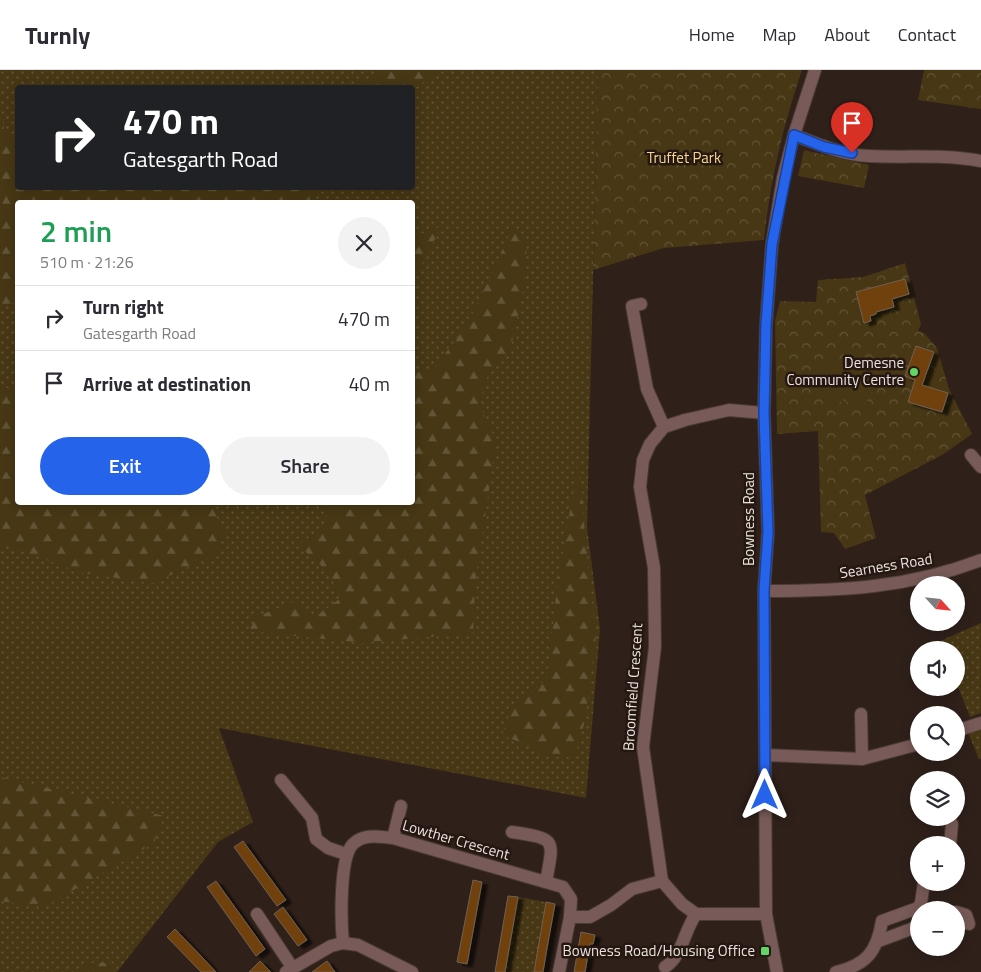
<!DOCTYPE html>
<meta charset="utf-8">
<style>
body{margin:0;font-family:"Titillium Web",sans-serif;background:#f2f2f3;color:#2b2b33;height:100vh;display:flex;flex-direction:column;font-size:19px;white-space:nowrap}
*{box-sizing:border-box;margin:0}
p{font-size:16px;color:#7c7c81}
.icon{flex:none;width:28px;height:28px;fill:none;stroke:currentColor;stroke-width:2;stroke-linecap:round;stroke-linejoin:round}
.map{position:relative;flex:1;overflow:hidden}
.details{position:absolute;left:15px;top:130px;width:400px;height:305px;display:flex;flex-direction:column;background:#fff;border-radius:5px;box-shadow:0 2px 12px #0003}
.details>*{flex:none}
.hud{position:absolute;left:15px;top:15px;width:400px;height:105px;border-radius:5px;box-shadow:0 2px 12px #0003;background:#202124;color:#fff;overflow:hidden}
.needle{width:32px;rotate:117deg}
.fabs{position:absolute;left:910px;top:506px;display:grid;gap:10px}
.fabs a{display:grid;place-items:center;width:55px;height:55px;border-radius:50%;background:#fff;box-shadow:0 2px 12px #0003;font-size:25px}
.pin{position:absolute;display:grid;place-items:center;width:42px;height:42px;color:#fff;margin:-51px -21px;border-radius:50% 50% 50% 0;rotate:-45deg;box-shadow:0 0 5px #0007}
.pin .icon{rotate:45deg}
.me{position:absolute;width:55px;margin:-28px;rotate:0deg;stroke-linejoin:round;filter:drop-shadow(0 0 4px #0008)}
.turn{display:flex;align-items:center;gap:18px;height:105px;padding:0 25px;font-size:22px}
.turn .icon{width:65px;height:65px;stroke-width:2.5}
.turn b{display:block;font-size:35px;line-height:42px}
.round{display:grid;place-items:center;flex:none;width:52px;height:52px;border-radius:26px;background:#f2f2f3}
.head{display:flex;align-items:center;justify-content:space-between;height:85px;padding:0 25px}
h1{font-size:30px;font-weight:600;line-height:38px;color:#1e9e55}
.button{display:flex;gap:10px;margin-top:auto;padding:10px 25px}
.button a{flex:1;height:58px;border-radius:30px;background:#2563eb;color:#fff;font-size:20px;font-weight:600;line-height:58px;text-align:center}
.button a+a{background:#f2f2f3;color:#2b2b33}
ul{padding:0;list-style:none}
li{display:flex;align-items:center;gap:15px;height:65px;padding:0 25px;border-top:1px solid #e1e1e2}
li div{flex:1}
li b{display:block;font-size:19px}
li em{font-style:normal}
header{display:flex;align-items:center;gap:30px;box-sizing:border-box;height:70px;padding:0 25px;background:#fff;border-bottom:1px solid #e1e1e2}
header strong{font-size:24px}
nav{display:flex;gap:28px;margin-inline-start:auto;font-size:18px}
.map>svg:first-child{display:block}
.grass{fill:url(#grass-dots);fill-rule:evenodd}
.forest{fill:url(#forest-firs)}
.park{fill:url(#park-crowns)}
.pitch{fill:#473714}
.building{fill:#6f410d;stroke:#6e6155;filter:url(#shadow)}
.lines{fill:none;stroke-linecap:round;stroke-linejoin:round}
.minor-casing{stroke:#493b35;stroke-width:14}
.minor{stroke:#785a58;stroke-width:12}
.route-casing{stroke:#184099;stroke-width:12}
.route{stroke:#2563eb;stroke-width:9}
.poi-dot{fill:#63d468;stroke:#251711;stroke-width:2}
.labels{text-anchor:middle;stroke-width:5;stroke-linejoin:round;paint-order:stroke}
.park-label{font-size:15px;fill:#f8d590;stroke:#251711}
.poi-label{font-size:15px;fill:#ece2dd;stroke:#251711;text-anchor:end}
.street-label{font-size:15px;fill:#ece2dd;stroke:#251711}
</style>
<header>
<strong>Turnly</strong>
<nav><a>Home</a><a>Map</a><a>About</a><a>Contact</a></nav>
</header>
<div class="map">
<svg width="981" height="902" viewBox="0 0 981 902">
<defs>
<pattern id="grass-dots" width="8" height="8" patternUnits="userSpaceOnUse" patternTransform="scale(1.25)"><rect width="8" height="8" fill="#473714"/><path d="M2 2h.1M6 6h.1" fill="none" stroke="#625436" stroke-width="1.8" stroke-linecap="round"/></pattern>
<pattern id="forest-firs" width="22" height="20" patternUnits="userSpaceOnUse" patternTransform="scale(1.25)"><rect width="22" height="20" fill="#473714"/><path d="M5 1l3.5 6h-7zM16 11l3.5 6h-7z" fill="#625436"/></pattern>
<pattern id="park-crowns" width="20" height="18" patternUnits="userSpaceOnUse" patternTransform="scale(1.25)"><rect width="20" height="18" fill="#473714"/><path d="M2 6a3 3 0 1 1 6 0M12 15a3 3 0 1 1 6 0" fill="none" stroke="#625436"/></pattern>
<filter id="shadow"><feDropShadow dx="5.5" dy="3" stdDeviation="1" flood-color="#0009"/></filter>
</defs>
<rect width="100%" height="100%" fill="#2f201a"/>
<g class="grass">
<path d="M0,0H598L587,457L600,559L586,728L219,658L253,752L218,772L117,902H0ZM18,18H412V118H18ZM18,132H412V432H18Z"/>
<polygon points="981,553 981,643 970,647 956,612 956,580 944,580 940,571"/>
<polygon points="981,658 981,689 979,689 968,663"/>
<polygon points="518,827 546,832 534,902 505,902"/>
</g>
<g class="forest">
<polygon points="383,0 439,0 413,20 412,18 352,17"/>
<polygon points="0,23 4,60 17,75 18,118 319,118 308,132 18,132 17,231 0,238"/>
<polygon points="442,156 413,210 413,167"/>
<polygon points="512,159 527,168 525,211 510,282 488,305 479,334 496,371 475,515 473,563 362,573 249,561 256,547 293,532 315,547 342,527 326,500 298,475 327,455 325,433 412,432 413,303 435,297 467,255"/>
<polygon points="0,318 17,318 18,432 210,433 225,464 215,485 153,513 82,503 0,473"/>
<polygon points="579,388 586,477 596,567 585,650 575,687 546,687 522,673 502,665 510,642 547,608 557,517"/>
<polygon points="0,707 164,746 154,773 44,837 0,831"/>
<polygon points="84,893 120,893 113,902 75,902"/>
</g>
<g class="park">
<path d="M598,0H802C783,56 770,111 764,170L664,178L593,200Z"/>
<polygon points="924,0 981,0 981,39 918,30"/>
<polygon points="804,80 869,95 864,118 798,106"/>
<polygon points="905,193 921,254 918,261 924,263 937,278 949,319 972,364 942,385 865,425 876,468 845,479 834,463 821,462 818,361 777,364 775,251 780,231 816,232 818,210 863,207"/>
</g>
<g class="pitch">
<polygon points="828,289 848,292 843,332 822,329"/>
<polygon points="851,291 872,294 867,334 846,332"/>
</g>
<g class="building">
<polygon points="905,209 909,224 892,229 894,237 876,242 876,244 870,246 871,251 864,253 856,222"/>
<polygon points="916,276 934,282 922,315 948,323 942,342 908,332 915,310 905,306"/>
<polygon points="243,771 286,830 277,836 234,777"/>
<polygon points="473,810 482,812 467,894 457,892"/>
<polygon points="216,811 265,879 256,886 207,817"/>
<polygon points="508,826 518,827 505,902 495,902"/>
<polygon points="546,832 555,834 547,878 543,902 534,902"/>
<polygon points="283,837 307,870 298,876 274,844"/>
<polygon points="175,859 202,887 216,902 201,902 167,867"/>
<polygon points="581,862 595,865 593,874 590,874 585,902 574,902"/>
<polygon points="260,891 271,902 249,902"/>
<polygon points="327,891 335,902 312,902"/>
</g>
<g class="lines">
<defs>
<g id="minor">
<path d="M794,65C817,74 843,85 869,86C907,88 943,84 981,91"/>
<polyline points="641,234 632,236 647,319 664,357"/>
<polyline points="764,343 729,340 685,350 664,357 650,374 643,390 640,417 654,498 655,577 643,677 662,811 682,834 696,844 766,844"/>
<polyline points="971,385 981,397"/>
<path d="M764,521C841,521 908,518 981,490"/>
<polyline points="861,644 862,689"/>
<polyline points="956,661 981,653"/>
<polyline points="765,685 862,689 919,674"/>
<polyline points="281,710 312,748 316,769 328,778 346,784"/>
<path d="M512,762C557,769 554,768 546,812"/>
<polyline points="393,768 401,736"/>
<polyline points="950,775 952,754"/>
<polyline points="956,842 966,845 969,854"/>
<polyline points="257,844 292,897"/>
<polyline points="570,847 590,847 611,835 632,819 662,811"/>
<polyline points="879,871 919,856"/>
<path d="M343,873C341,853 339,788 353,774C364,763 380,767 393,768L563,817L571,829L570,847L559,902"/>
<path d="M665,897C682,887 684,861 696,844"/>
<polyline points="286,902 331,876 343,873 358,875 412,902"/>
<polyline points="777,902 766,844 764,521 768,462 764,343 766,255 772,174 783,108 794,65 815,0"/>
<path d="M836,902C867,895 877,881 882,851L918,838L921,833L924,812"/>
</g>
</defs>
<use href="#minor" class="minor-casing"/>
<use href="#minor" class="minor"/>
</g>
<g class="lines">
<defs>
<polyline id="route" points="765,725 764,521 768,462 764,343 766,255 772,174 794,65 824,77 852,83"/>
</defs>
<use href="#route" class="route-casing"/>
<use href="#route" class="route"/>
</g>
<g class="poi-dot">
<circle cx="914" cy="302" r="5"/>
<rect x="760" y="876" width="10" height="10" rx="2.5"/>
</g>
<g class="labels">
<g class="park-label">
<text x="684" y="93">Truffet Park</text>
</g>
<g class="poi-label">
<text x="904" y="298">Demesne<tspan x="904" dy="17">Community Centre</tspan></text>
<text x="755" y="886">Bowness Road/Housing Office</text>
</g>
<g class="street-label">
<text transform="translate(749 449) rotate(-90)" y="5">Bowness Road</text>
<text transform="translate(886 496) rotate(-9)" y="5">Searness Road</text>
<text transform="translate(633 617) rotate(-86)" y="5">Broomfield Crescent</text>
<text transform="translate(456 770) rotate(16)" y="5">Lowther Crescent</text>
</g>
</g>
</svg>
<div class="fabs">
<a><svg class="needle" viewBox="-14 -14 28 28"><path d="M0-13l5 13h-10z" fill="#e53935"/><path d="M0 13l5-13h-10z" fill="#7c7c81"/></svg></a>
<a><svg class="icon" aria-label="sound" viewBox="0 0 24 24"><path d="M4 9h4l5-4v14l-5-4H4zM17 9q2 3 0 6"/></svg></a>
<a><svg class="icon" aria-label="search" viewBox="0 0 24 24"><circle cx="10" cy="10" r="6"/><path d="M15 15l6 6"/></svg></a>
<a><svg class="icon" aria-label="layers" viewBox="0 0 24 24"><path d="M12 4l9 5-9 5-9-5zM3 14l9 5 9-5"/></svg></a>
<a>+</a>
<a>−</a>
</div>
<div class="pin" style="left:852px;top:83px;background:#d93025"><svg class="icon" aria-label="arrive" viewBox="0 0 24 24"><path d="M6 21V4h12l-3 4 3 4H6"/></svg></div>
<svg class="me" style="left:765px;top:725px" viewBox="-20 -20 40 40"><path d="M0-17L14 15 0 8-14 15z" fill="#2563eb" stroke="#fff" stroke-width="4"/></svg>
<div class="hud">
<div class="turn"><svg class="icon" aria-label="right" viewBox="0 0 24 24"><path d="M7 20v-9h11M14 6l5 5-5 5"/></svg><div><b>470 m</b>Gatesgarth Road</div></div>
</div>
<section class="details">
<div class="head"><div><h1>2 min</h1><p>510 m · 21:26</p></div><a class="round"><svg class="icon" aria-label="close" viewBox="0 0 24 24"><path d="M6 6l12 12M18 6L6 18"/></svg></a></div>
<ul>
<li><svg class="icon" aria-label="right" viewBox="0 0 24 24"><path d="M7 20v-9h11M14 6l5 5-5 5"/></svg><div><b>Turn right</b><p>Gatesgarth Road</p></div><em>470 m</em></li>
<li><svg class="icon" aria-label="arrive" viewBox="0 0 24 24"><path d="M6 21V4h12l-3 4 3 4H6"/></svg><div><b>Arrive at destination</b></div><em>40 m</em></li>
</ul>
<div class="button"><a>Exit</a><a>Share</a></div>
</section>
</div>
